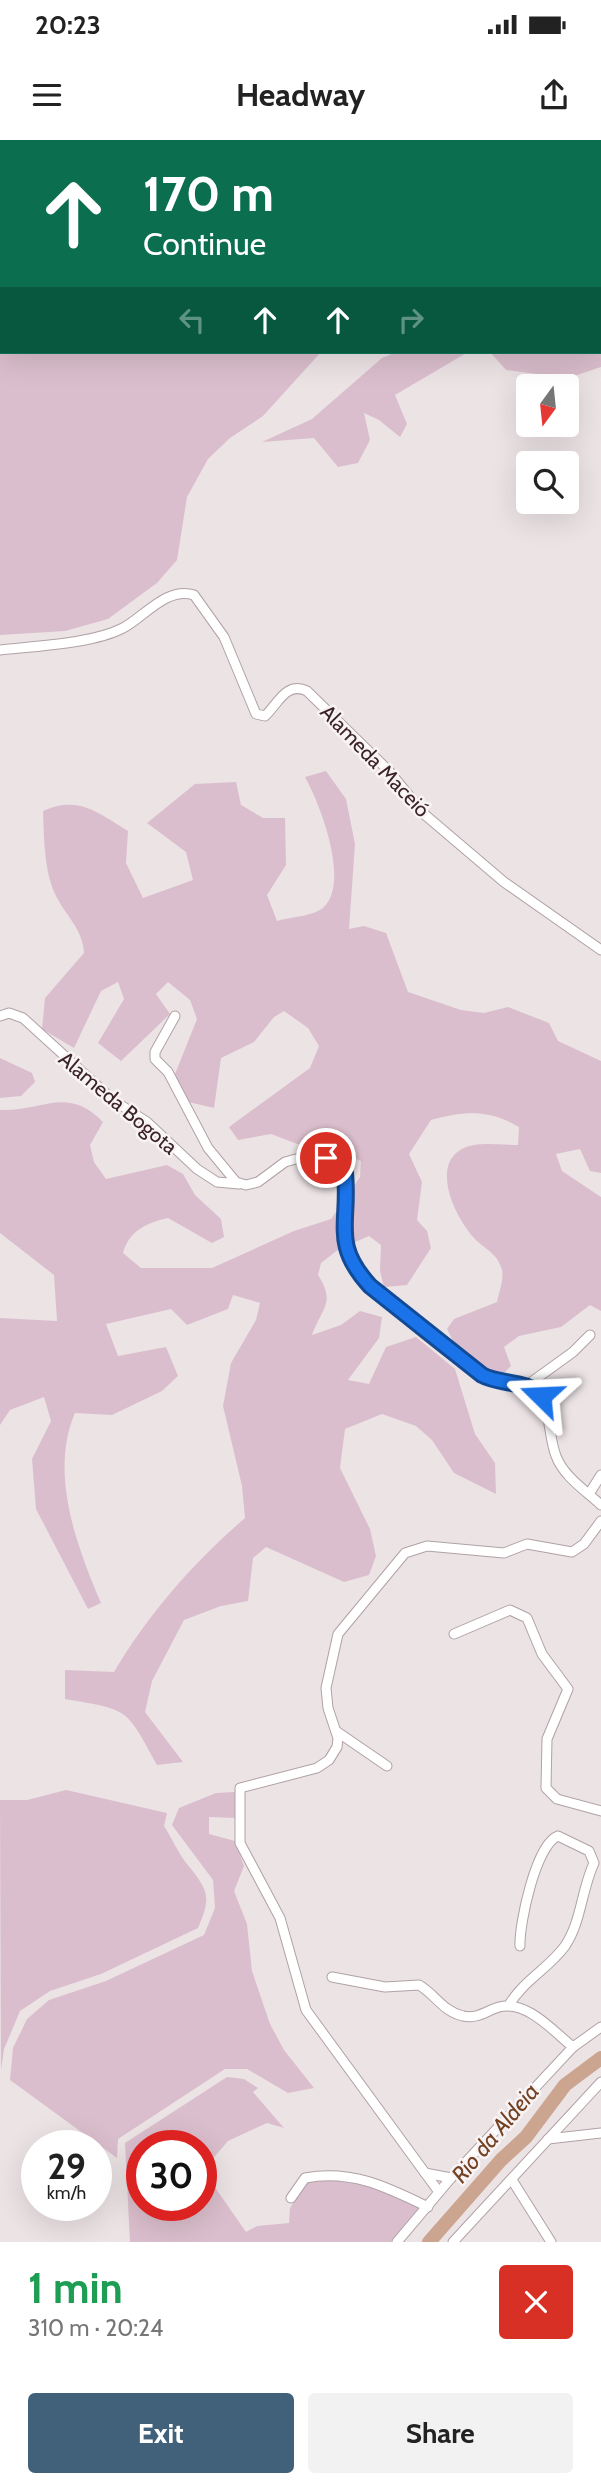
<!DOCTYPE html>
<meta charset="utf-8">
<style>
body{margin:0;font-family:Cabin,sans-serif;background:#f2f2f2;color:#222;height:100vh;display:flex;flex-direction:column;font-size:26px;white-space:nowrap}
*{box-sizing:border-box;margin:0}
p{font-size:23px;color:#767676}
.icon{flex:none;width:38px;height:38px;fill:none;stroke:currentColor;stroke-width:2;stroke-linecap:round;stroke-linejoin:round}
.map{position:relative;height:2102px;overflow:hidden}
.panel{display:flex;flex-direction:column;background:#fff;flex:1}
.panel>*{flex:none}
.top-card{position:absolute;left:0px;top:0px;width:602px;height:214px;box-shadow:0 7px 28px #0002;background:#0b6e4f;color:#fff;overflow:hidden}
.needle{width:46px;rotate:195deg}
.controls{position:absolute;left:516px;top:234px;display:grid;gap:14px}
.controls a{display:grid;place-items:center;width:63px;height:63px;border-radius:7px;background:#fff;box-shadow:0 7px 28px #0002;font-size:35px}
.speed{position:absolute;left:21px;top:1990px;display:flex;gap:14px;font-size:35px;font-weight:700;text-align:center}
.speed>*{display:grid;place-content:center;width:91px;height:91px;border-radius:50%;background:#fff;box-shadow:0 7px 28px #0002;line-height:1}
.speed small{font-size:18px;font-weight:400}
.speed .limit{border:10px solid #d22;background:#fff;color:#111}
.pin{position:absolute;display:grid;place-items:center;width:60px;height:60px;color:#fff;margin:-30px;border:4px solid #fff;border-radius:50%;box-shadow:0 2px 7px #0007}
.me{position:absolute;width:77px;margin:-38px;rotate:291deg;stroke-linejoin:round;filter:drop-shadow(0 0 5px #0008)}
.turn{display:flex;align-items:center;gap:24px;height:147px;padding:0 28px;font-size:32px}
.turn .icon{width:91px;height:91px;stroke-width:2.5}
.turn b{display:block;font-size:49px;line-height:60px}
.lanes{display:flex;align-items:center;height:66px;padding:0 28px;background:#0003;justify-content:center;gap:35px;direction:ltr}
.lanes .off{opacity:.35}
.round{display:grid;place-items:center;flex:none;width:74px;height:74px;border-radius:7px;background:#f2f2f2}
.headline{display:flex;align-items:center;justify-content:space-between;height:119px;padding:0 28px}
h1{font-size:42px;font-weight:700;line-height:52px;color:#1e9e55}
.action{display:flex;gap:14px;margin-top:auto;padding:14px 28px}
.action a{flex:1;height:80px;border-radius:7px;background:#41617b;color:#fff;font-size:28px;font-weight:700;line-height:80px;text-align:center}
.action a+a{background:#f2f2f2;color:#222}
.status{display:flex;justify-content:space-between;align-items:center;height:49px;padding:0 35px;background:#fff;direction:ltr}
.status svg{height:19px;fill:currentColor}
header{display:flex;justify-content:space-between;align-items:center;height:91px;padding:0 28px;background:#fff;font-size:32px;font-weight:700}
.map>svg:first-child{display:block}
.green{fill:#dbbecd;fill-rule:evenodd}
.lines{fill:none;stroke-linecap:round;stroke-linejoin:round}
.river{stroke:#cca590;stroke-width:14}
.minor-casing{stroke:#b0a2a4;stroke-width:11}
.minor{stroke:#fff;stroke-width:9}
.route-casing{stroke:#114b97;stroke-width:18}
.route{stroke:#1a73e8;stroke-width:12}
.labels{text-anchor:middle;stroke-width:5;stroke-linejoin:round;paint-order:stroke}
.street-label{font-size:21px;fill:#3c2426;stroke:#f8f3f5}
.water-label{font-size:23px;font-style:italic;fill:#734123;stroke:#f8f3f5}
</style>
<div class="status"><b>20:23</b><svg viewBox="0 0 49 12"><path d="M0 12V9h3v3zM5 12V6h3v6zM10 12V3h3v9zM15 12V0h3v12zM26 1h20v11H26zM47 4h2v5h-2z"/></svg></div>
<header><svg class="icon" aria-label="menu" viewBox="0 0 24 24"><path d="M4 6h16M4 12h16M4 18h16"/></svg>Headway<svg class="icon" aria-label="share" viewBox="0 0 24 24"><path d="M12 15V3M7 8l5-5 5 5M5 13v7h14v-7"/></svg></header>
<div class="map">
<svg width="601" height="2102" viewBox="0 0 601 2102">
<rect width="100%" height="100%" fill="#ece3e5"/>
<g class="green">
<polygon points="0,0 162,0 2,2 2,212 321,212 263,276 230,298 208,319 187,357 177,420 157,443 108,479 65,491 0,495"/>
<polygon points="339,0 601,0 601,166 600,2"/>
<polygon points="601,178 601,227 568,238 506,230 490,212 600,212"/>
<polygon points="397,212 468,212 395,255 407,284 400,297 379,280 364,273 370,300 358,323 338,327 314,298 262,302 312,279 382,218"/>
<path d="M326,631L346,659L355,704L349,789L364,786L386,793L408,852L461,870L484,873L508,867L549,883L558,901L601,921V1033L590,1031L580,1009L556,1014L562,1031L601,1057V1171L590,1165L561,1187L519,1196L504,1207L511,1226L500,1237L457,1209L447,1189L454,1179L497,1162C499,1152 504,1139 502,1130C497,1112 485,1110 474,1098C452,1074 426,1014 474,1005C487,1003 504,1005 518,1005L519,987C488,969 465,971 431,980L409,1014L422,1042L417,1080L427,1091L431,1108L407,1145L384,1147L380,1131L381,1105L369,1096L339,1109L321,1123L318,1135C336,1163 322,1167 312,1195L341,1185L360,1171L382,1177L379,1198L348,1240L369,1244L386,1207L416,1197L455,1229L475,1294L495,1323L496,1354L454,1333L432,1300L416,1286L382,1274L345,1289L340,1328L370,1389L376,1416L369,1435L344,1442L266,1407L253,1418L248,1461L221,1466L184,1480L152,1541L145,1572L183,1622L157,1625C126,1568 130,1570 65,1559V1530L114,1532C149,1473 193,1423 245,1378L242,1346L223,1266L231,1223L256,1180L260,1163L233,1155L228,1169L187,1185L171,1169L106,1184L118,1216L166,1207L178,1236L162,1251L112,1275L75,1273C49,1333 77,1407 101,1463L88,1469L36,1369L32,1319L51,1281L44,1257L10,1270L0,1285V1178L57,1181L54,1135L0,1093V970C42,972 67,945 103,982L90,1005L94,1022L106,1039L167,1025L183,1034L195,1055L221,1079L224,1097L212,1103L168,1078C146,1083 129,1091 123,1113L141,1128H212L294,1091L331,1079L360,1037L361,1021C339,1011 325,1012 303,1023L295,1020L300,1005L271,994L238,1000L229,987L310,928L319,906L308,888L284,871L274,877L254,902L221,918L214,968L180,960L175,934L197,879L190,860L168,842L156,854L170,874L121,921L98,903L124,859L118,842L101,851L74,908L42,889L45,858L84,813C83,789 65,775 55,754C44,730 44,696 43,671C79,655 98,673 128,691L126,723L143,758L193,740L186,712L147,683L195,644L236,642L241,665L263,678H285L286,725L267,755L277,781C290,777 315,776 324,767C350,741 320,664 305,637Z"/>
<polygon points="0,918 32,933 35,942 21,956 0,958"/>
<path d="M66,1650L167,1673L164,1686C172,1698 178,1713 187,1724C208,1750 212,1756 198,1788L101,1834L50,1851L20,1871L4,1909L1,1930L0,1660H27Z"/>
<polygon points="235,1652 236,1678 209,1677 209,1694 235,1701 244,1726 234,1751 247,1784 252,1831 270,1884 284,1910 314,1948 288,1953 247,1929 225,1929 118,1999 117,2018 10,1940 13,1908 27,1879 49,1860 106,1841 204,1795 215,1768 213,1740 172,1685 179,1668 216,1653"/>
<path d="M227,1937L244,1939L258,1948L253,1952L284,1988L267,1983L228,2001L203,2030L246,2092L257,2086L289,2083L290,2068L306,2043C352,2031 380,2050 422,2067L391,2102H130L125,2003ZM142,2006H201V2065H142Z"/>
</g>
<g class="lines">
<polyline class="river" points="429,2102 501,2020 526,1997 565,1945 601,1918"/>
<defs>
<g id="minor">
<path d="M0,510C35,506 92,504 123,488C144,477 167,446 194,455L224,497L256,574L265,576C278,564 286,541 307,551L389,631L424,674L504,742L601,810"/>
<polyline points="0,876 9,873 23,878 113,960 147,982 197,1029 217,1042 239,1044"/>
<path d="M175,876L155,912V919L168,932L208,1008L236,1042L246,1045L258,1042L285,1022L314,1014L343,1027C354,1054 337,1085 347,1113C358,1144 459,1226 491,1240C506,1246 523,1243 537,1251C551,1269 548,1295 556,1316C564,1337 585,1350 601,1365"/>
<polyline points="526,1246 573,1212 590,1195"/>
<polyline points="589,1354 601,1335"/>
<polyline points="454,1494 510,1470 527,1478 542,1514 568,1549 547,1599 546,1648 557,1659 601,1671"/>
<polyline points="336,1591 387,1626"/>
<path d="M332,1837L385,1847L419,1845C435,1854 442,1871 463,1876C478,1879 486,1871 499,1867C527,1860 553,1891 573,1907"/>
<path d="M509,1865C523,1841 549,1828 565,1806C582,1780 581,1751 594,1723L589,1711L558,1696C536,1704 519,1784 520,1806"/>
<polyline points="548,1999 601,1993"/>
<polyline points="425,2033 451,2038"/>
<polyline points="512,2040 551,2102"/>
<polyline points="439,2052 306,1870 280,1778 240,1703 240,1648 317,1628 329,1620 337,1607 338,1598 328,1568 326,1548 338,1494 405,1413 427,1406 504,1413 527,1404 572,1412 584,1404 601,1381"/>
<path d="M291,2058L305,2038C351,2029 387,2047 428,2067"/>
<polyline points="397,2102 451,2038 573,1907 601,1887"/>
<polyline points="453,2102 601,1942"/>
</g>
</defs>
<use href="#minor" class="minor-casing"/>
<use href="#minor" class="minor"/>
</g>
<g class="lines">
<defs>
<path id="route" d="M326,1018L343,1027L345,1033C350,1084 331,1103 370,1146L482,1235C500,1245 528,1240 541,1256"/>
</defs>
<use href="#route" class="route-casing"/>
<use href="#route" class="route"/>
</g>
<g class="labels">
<g class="street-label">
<text transform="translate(375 621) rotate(46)" y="7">Alameda Maceió</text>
<text transform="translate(118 963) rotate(40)" y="7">Alameda Bogota</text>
</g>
<g class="water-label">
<text transform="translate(495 1993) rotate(-50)" y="8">Rio da Aldeia</text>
</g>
</g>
</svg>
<div class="controls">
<a><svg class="needle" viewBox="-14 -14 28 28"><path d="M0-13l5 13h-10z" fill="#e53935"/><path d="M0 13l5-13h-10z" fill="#767676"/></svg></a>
<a><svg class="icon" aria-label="search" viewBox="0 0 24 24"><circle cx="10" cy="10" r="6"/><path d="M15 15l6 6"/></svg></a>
</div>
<div class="speed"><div>29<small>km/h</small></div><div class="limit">30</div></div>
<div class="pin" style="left:326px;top:1018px;background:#d93025"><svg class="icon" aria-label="arrive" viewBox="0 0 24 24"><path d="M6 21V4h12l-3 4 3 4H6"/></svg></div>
<svg class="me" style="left:541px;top:1256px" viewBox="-20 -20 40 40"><path d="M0-17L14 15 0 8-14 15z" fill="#1a73e8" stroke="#fff" stroke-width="4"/></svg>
<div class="top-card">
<div class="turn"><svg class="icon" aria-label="ahead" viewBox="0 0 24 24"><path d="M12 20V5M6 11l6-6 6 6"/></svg><div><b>170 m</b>Continue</div></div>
<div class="lanes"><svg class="icon off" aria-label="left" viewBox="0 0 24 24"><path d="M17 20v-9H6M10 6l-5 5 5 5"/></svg><svg class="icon" aria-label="ahead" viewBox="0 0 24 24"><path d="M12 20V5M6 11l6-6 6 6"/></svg><svg class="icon" aria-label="ahead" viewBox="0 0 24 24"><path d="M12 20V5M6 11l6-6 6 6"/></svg><svg class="icon off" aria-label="right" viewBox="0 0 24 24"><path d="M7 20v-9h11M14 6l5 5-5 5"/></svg></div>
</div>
</div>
<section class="panel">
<div class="headline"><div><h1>1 min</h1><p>310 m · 20:24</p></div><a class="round" style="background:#d93025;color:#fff"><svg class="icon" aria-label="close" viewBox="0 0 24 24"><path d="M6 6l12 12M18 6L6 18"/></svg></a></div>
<div class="action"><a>Exit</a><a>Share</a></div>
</section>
